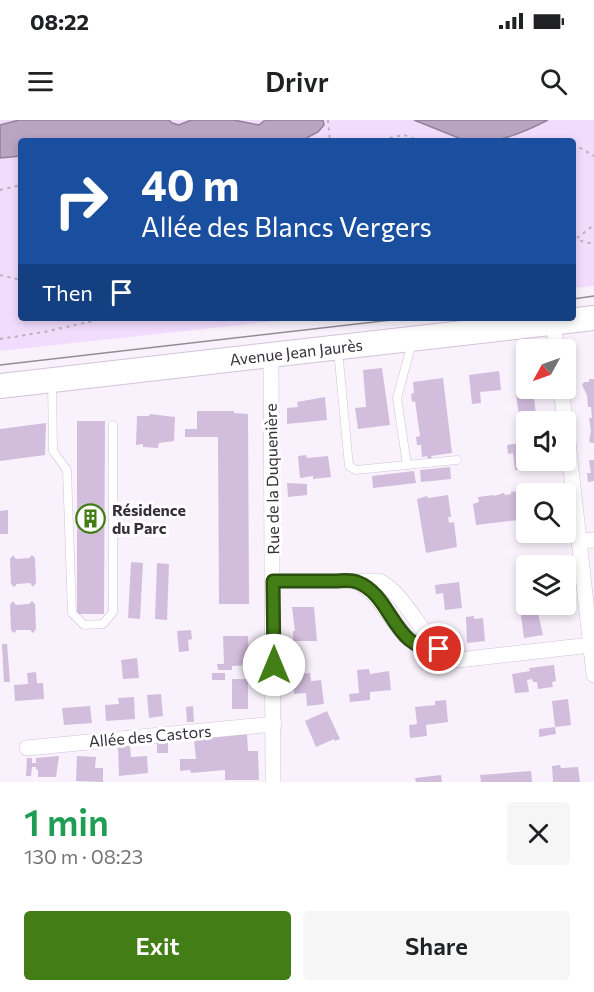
<!DOCTYPE html>
<meta charset="utf-8">
<style>
body{margin:0;font-family:Commissioner,sans-serif;background:#f6f6f6;color:#202124;height:100vh;display:flex;flex-direction:column;font-size:22px;white-space:nowrap}
*{box-sizing:border-box;margin:0}
p{font-size:20px;color:#757577}
.icon{flex:none;width:33px;height:33px;fill:none;stroke:currentColor;stroke-width:2;stroke-linecap:round;stroke-linejoin:round}
.map{position:relative;height:662px;overflow:hidden}
.details{display:flex;flex-direction:column;background:#fff;flex:1}
.details>*{flex:none}
.top-card{position:absolute;left:18px;top:18px;width:558px;height:183px;border-radius:6px;box-shadow:0 3px 9px #0003;background:#1a4fa0;color:#fff;overflow:hidden}
.needle{width:39px;rotate:230deg}
.tools{position:absolute;left:516px;top:219px;display:grid;gap:12px}
.tools a{display:grid;place-items:center;width:60px;height:60px;border-radius:6px;background:#fff;box-shadow:0 3px 9px #0003;font-size:30px}
.pin{position:absolute;display:grid;place-items:center;width:51px;height:51px;color:#fff;margin:-26px;border:3px solid #fff;border-radius:50%;box-shadow:0 2px 6px #0007}
.me{position:absolute;width:66px;margin:-33px;rotate:0deg;stroke-linejoin:round;filter:drop-shadow(0 0 4px #0008)}
.turn{display:flex;align-items:center;gap:21px;height:126px;padding:0 24px;font-size:27px}
.turn .icon{width:78px;height:78px;stroke-width:2.5}
.turn b{display:block;font-size:42px;line-height:51px}
.then{display:flex;align-items:center;height:57px;padding:0 24px;background:#0003;gap:12px;font-size:22px}
.round{display:grid;place-items:center;flex:none;width:63px;height:63px;border-radius:6px;background:#f6f6f6}
.headline{display:flex;align-items:center;justify-content:space-between;height:102px;padding:0 24px}
h1{font-size:36px;font-weight:600;line-height:45px;color:#1e9e55}
.primary-button{display:flex;gap:12px;margin-top:auto;padding:12px 24px}
.primary-button a{flex:1;height:69px;border-radius:6px;background:#437d15;color:#fff;font-size:24px;font-weight:600;line-height:69px;text-align:center}
.primary-button a+a{background:#f6f6f6;color:#202124}
.status{display:flex;justify-content:space-between;align-items:center;height:42px;padding:0 30px;background:#fff;direction:ltr}
.status svg{height:16px;fill:currentColor}
header{display:flex;justify-content:space-between;align-items:center;height:78px;padding:0 24px;background:#fff;font-size:27px;font-weight:600}
.map>svg:first-child{display:block}
.green{fill:#f2dcfd}
.water{fill:#b9a4c3;stroke:#92819a;stroke-width:1.5}
.building{fill:#d2bddd}
.lines{fill:none;stroke-linecap:round;stroke-linejoin:round}
.lane-casing{stroke:#d2c2da;stroke-width:9}
.street-casing{stroke:#d2c2da;stroke-width:16}
.primary-casing{stroke:#d2c2da;stroke-width:26}
.path{stroke:#b8b1bb;stroke-width:2;stroke-dasharray:3 4.5;stroke-linecap:butt}
.lane{stroke:#fff;stroke-width:8}
.street{stroke:#fff;stroke-width:15}
.primary{stroke:#fff;stroke-width:24}
.tram{stroke:#938c96;stroke-width:1.5}
.route-casing{stroke:#2c510e;stroke-width:15}
.route{stroke:#437d15;stroke-width:10}
.labels{text-anchor:middle;stroke-width:6;stroke-linejoin:round;paint-order:stroke}
.street-label{font-size:16px;fill:#37303a;stroke:#fff}
.poi-label{font-size:16px;font-weight:bold;fill:#37303a;stroke:#fff;text-anchor:start}
</style>
<div class="status"><b>08:22</b><svg viewBox="0 0 49 12"><path d="M0 12V9h3v3zM5 12V6h3v6zM10 12V3h3v9zM15 12V0h3v12zM26 1h20v11H26zM47 4h2v5h-2z"/></svg></div>
<header><svg class="icon" aria-label="menu" viewBox="0 0 24 24"><path d="M4 6h16M4 12h16M4 18h16"/></svg>Drivr<svg class="icon" aria-label="search" viewBox="0 0 24 24"><circle cx="10" cy="10" r="6"/><path d="M15 15l6 6"/></svg></header>
<div class="map">
<svg width="594" height="662" viewBox="0 0 594 662">
<rect width="100%" height="100%" fill="#f9f2fc"/>
<polygon class="green" points="0,0 594,0 594,166 573,168 573,21 21,21 21,198 304,198 0,231"/>
<g class="water">
<polygon points="19,0 169,0 172,3 179,5 191,0 234,0 259,5 265,0 323,0 324,5 318,12 301,21 21,21 21,36 0,38 0,5"/>
<path d="M414,0H548C530,9 509,19 489,21C481,22 474,20 466,21Z"/>
</g>
<g class="building">
<polygon points="382,248 390,305 358,309 355,288 366,287 363,250"/>
<polygon points="499,251 501,270 480,272 481,283 472,284 469,255"/>
<polygon points="443,258 452,333 431,336 432,338 428,339 427,336 422,337 421,325 417,325 416,317 420,316 415,281 412,282 411,274 414,273 413,262"/>
<polygon points="589,259 594,259 594,323 591,323 589,321 591,310 589,298 592,298 591,287 588,287 587,275 582,265 584,262 589,262"/>
<polygon points="533,271 537,302 526,302 526,303 520,304 516,273"/>
<polygon points="325,277 327,300 287,304 287,288 298,287 297,282"/>
<polygon points="197,291 234,291 234,293 248,294 249,484 219,484 218,317 185,317 185,309 197,309"/>
<polygon points="150,294 175,297 174,321 159,323 158,328 143,327 143,324 136,325 137,296 149,296"/>
<polygon points="77,301 105,301 104,494 77,494"/>
<polygon points="46,303 45,335 0,341 0,309"/>
<polygon points="522,323 523,329 526,328 526,340 538,340 539,348 515,350 513,333 508,334 507,325"/>
<polygon points="306,335 307,338 328,336 331,357 313,359 313,356 300,358 298,336"/>
<polygon points="589,340 594,340 594,361 588,362 587,353 591,353"/>
<polygon points="450,347 451,359 421,362 420,350"/>
<polygon points="414,351 416,363 373,368 372,356"/>
<polygon points="287,363 307,364 307,375 288,377"/>
<polygon points="541,367 542,374 526,374 526,399 476,405 473,384 479,382 478,377 494,375 494,376 504,373 505,375 511,374 511,372"/>
<polygon points="448,375 451,397 448,397 449,403 454,402 457,427 426,433 417,379 427,376 428,378"/>
<polygon points="8,390 8,414 0,414 0,391"/>
<polygon points="13,435 16,439 29,438 32,435 35,438 36,463 33,467 30,463 17,464 14,467 11,464 10,439"/>
<polygon points="131,442 143,443 140,499 128,498"/>
<polygon points="157,443 169,444 167,500 155,499"/>
<polygon points="526,453 526,477 521,478 520,454"/>
<polygon points="459,462 462,488 445,490 443,473 436,474 435,465"/>
<polygon points="13,481 16,485 29,484 32,481 35,484 36,509 33,513 30,510 17,510 14,513 11,510 10,485"/>
<polygon points="539,485 540,493 538,493 543,515 524,518 520,488"/>
<polygon points="292,487 314,487 317,521 293,521 293,511 295,511"/>
<polygon points="474,496 474,499 483,498 485,521 467,523 466,497"/>
<polygon points="191,510 192,519 188,520 189,531 179,532 177,511"/>
<polygon points="223,516 248,516 249,545 232,546 232,550 218,550 217,544 224,544"/>
<polygon points="2,524 7,524 10,562 4,562"/>
<polygon points="137,538 139,558 123,559 121,540"/>
<polygon points="554,545 556,561 552,562 553,567 538,569 537,562 533,562 532,559 527,560 529,572 515,573 512,554 530,551 529,548"/>
<polygon points="369,549 370,554 389,551 391,570 370,572 370,580 350,582 349,574 359,573 357,550"/>
<polygon points="36,552 37,563 43,563 44,579 15,581 14,565 28,564 27,553"/>
<rect x="212" y="553" width="13" height="7"/>
<polygon points="310,553 311,561 321,560 324,584 307,586 306,573 294,574 292,555"/>
<rect x="232" y="559" width="16" height="30"/>
<polygon points="161,574 163,596 149,598 147,575"/>
<polygon points="134,577 135,599 106,601 105,585 119,584 118,578"/>
<polygon points="568,579 571,605 555,607 552,581"/>
<polygon points="446,580 448,602 426,605 427,616 410,618 409,605 417,604 415,587 435,585 435,581"/>
<polygon points="90,586 92,603 64,605 62,588"/>
<polygon points="193,586 194,602 187,602 186,587"/>
<polygon points="327,591 340,619 335,621 334,619 316,627 305,601"/>
<polygon points="555,607 556,614 539,617 539,609"/>
<polygon points="247,614 248,631 258,631 259,660 225,660 225,650 191,653 190,650 180,651 180,639 196,639 194,619"/>
<polygon points="168,622 168,633 157,633 157,623"/>
<polygon points="130,625 131,637 147,636 148,653 119,656 118,626"/>
<polygon points="59,636 56,657 38,657 38,650 36,649 36,647 32,647 31,656 26,656 27,638 32,638 32,643 36,643 36,638"/>
<polygon points="77,636 96,637 95,648 103,648 103,662 76,661"/>
<polygon points="560,645 561,648 578,647 580,662 553,662 552,646"/>
<polygon points="531,651 532,662 481,662 480,655"/>
<polygon points="441,655 442,662 416,662 415,658"/>
</g>
<g class="lines">
<defs>
<g id="lane">
<polyline points="338,230 349,346 356,350 457,340"/>
<polyline points="52,262 53,331 67,350 72,493 84,505 103,504 113,492 113,305"/>
<polyline points="407,345 397,278 412,223"/>
</g>
<g id="street">
<polyline points="553,203 557,230"/>
<polyline points="271,236 273,662"/>
<polyline points="561,268 565,302"/>
<polyline points="566,304 594,555"/>
<polyline points="579,421 594,420"/>
<path d="M273,461H379C410,476 427,533 458,540L591,525"/>
<path d="M354,461C391,476 395,532 439,529"/>
<polyline points="27,628 274,604"/>
</g>
<g id="primary">
<path id="s1" d="M0,266L594,198"/>
</g>
</defs>
<use href="#lane" class="lane-casing"/>
<use href="#street" class="street-casing"/>
<use href="#primary" class="primary-casing"/>
<g class="path">
<polyline points="328,0 330,21"/>
<polyline points="327,21 371,21"/>
<polyline points="375,21 404,15 421,21"/>
<polyline points="573,24 594,36"/>
<polyline points="0,70 21,65"/>
<polyline points="577,118 594,105"/>
<polyline points="573,119 594,124"/>
<polyline points="0,155 21,160"/>
<polyline points="0,219 44,212 106,198"/>
</g>
<use href="#lane" class="lane"/>
<use href="#street" class="street"/>
<use href="#primary" class="primary"/>
<g class="tram">
<polyline points="573,179 594,176"/>
<polyline points="0,245 409,198"/>
</g>
</g>
<g class="lines">
<defs>
<path id="route" d="M274,545L273,461C293,461 314,461 334,461C341,461 350,459 357,462C393,475 393,532 439,529"/>
</defs>
<use href="#route" class="route-casing"/>
<use href="#route" class="route"/>
</g>
<defs>
<symbol id="building-ring" viewBox="-11 -11 22 22"><circle r="9.5" fill="#fff" stroke="#437d15" stroke-width="1.5"/><path d="M-4-6H4V6H1V3H-1V6H-4ZM-2.5-4.3h1.7v1.8h-1.7ZM.8-4.3h1.7v1.8H.8ZM-2.5-1h1.7V.8h-1.7ZM.8-1h1.7V.8H.8Z" fill="#437d15"/></symbol>
</defs>
<g fill-rule="evenodd">
<use href="#building-ring" x="74" y="382" width="33" height="33"/>
</g>
<g class="labels">
<g class="street-label">
<text dy="6" stroke="none"><textPath href="#s1" startOffset="298">Avenue Jean Jaurès</textPath></text>
<text transform="translate(272 359) rotate(-91)" y="6">Rue de la Duquenière</text>
<text transform="translate(150 616) rotate(-5)" y="6">Allée des Castors</text>
</g>
<g class="poi-label">
<text x="112" y="396">Résidence<tspan x="112" dy="18">du Parc</tspan></text>
</g>
</g>
</svg>
<div class="tools">
<a><svg class="needle" viewBox="-14 -14 28 28"><path d="M0-13l5 13h-10z" fill="#e53935"/><path d="M0 13l5-13h-10z" fill="#757577"/></svg></a>
<a><svg class="icon" aria-label="sound" viewBox="0 0 24 24"><path d="M4 9h4l5-4v14l-5-4H4zM17 9q2 3 0 6"/></svg></a>
<a><svg class="icon" aria-label="search" viewBox="0 0 24 24"><circle cx="10" cy="10" r="6"/><path d="M15 15l6 6"/></svg></a>
<a><svg class="icon" aria-label="layers" viewBox="0 0 24 24"><path d="M12 4l9 5-9 5-9-5zM3 14l9 5 9-5"/></svg></a>
</div>
<div class="pin" style="left:439px;top:529px;background:#d93025"><svg class="icon" aria-label="arrive" viewBox="0 0 24 24"><path d="M6 21V4h12l-3 4 3 4H6"/></svg></div>
<svg class="me" style="left:274px;top:545px" viewBox="-20 -20 40 40"><circle r="19" fill="#fff"/><path d="M0-13L10 11 0 6-10 11z" fill="#437d15"/></svg>
<div class="top-card">
<div class="turn"><svg class="icon" aria-label="right" viewBox="0 0 24 24"><path d="M7 20v-9h11M14 6l5 5-5 5"/></svg><div><b>40 m</b>Allée des Blancs Vergers</div></div>
<div class="then">Then<svg class="icon" aria-label="arrive" viewBox="0 0 24 24"><path d="M6 21V4h12l-3 4 3 4H6"/></svg></div>
</div>
</div>
<section class="details">
<div class="headline"><div><h1>1 min</h1><p>130 m · 08:23</p></div><a class="round"><svg class="icon" aria-label="close" viewBox="0 0 24 24"><path d="M6 6l12 12M18 6L6 18"/></svg></a></div>
<div class="primary-button"><a>Exit</a><a>Share</a></div>
</section>
